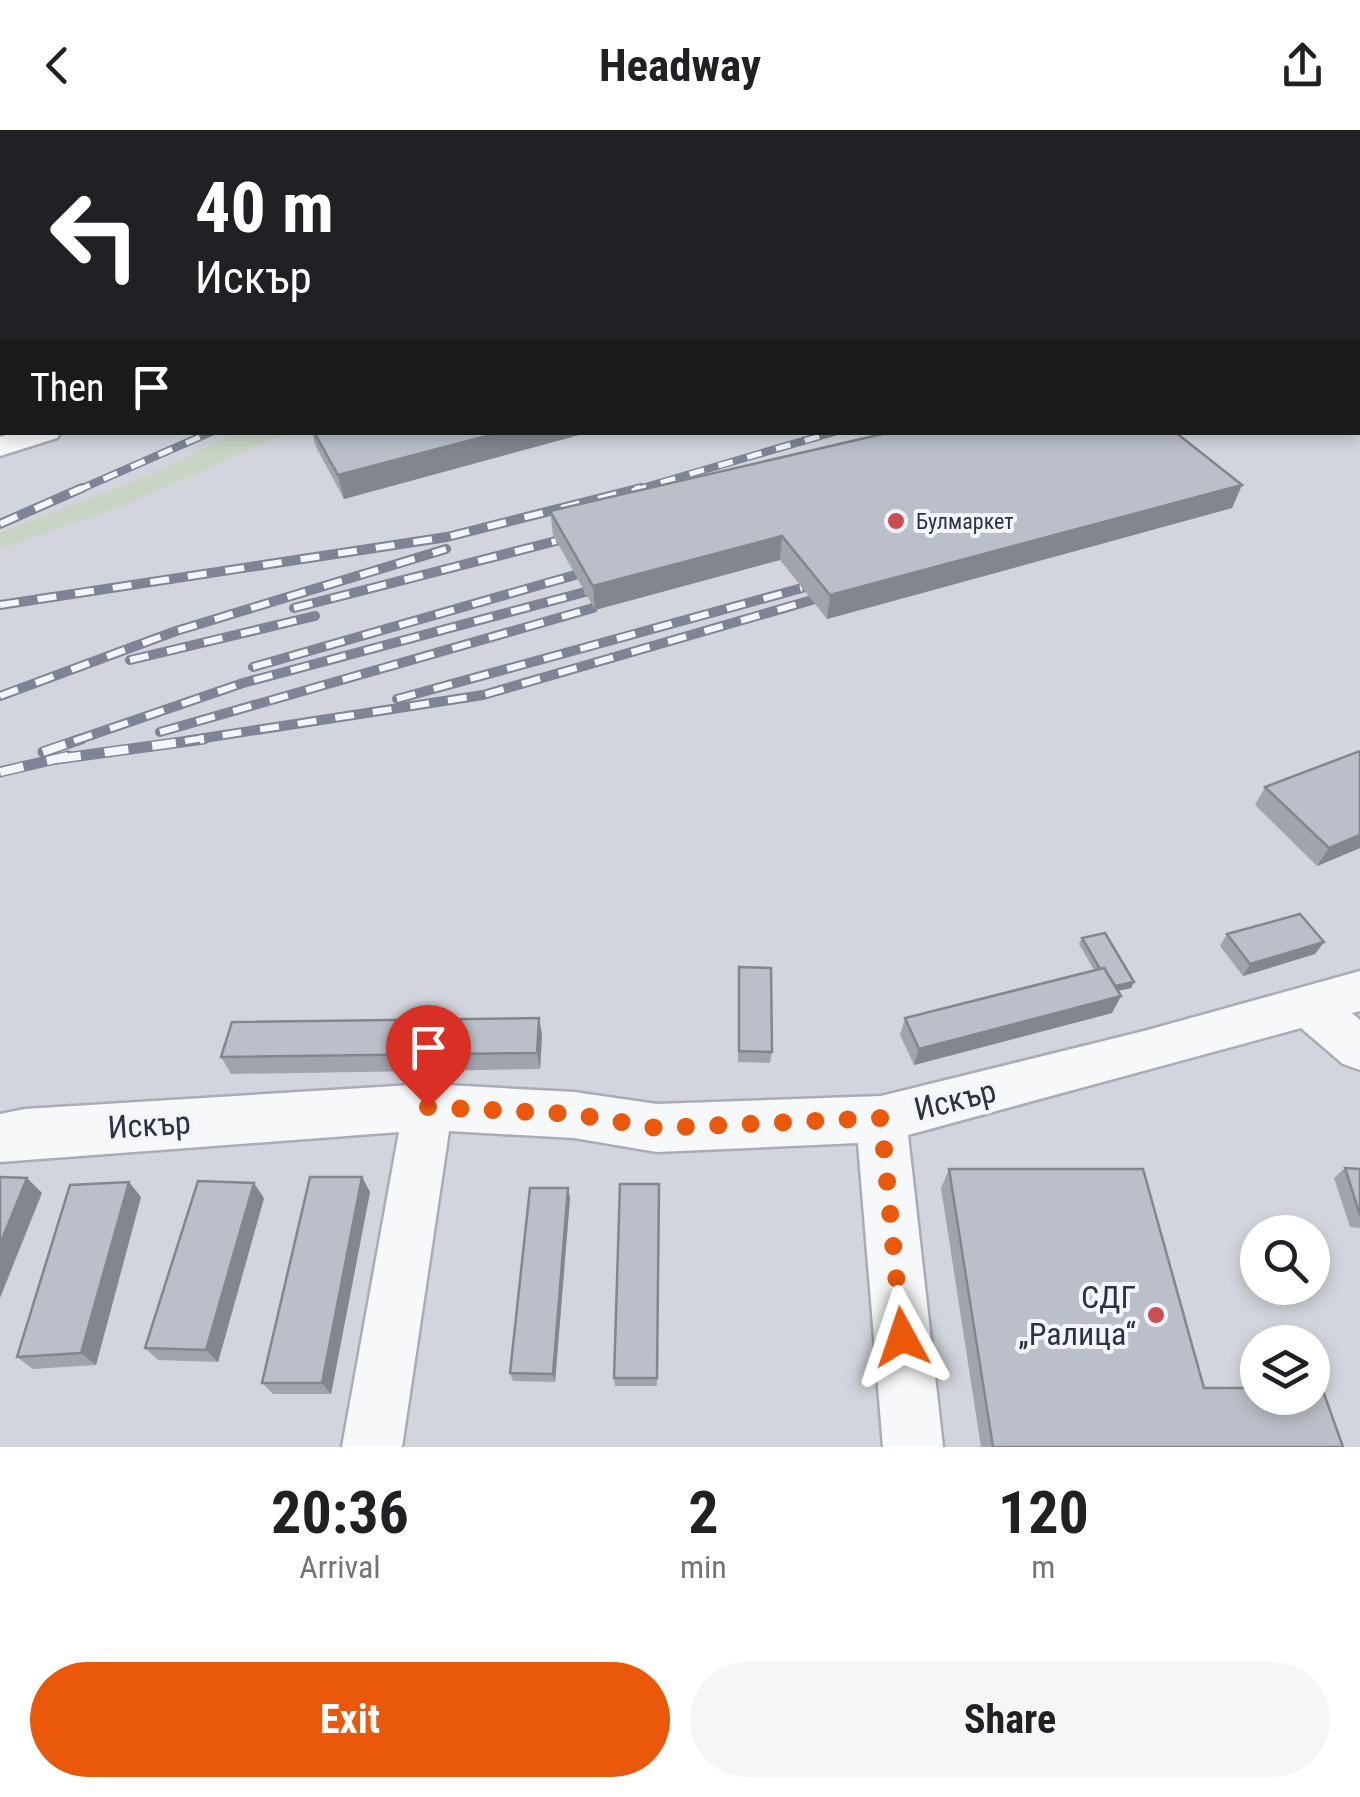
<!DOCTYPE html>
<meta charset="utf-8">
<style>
body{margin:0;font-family:"Roboto Condensed",sans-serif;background:#f6f6f6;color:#202124;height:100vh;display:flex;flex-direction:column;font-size:38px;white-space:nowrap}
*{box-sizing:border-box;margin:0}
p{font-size:32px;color:#757577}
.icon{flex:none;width:55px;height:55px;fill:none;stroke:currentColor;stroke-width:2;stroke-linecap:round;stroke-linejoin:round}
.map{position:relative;height:1317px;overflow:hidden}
.details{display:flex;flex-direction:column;background:#fff;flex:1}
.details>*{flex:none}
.top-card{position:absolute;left:0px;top:0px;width:1360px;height:305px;box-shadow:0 5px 15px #0003;background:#202124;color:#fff;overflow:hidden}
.controls{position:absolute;left:1240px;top:1085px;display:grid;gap:20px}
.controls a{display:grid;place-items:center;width:90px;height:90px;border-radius:50%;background:#fff;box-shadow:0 5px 15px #0003;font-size:50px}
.pin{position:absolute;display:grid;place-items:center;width:85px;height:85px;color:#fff;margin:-102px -42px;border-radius:50% 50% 50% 0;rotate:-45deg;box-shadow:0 0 10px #0007}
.pin .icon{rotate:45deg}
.me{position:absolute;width:110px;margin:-55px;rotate:355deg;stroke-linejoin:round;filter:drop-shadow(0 0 8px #0008)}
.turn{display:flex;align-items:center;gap:35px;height:210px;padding:0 30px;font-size:45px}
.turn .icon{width:130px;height:130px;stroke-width:2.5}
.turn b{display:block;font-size:70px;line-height:85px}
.then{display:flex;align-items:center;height:95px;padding:0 30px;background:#0003;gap:20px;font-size:38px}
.eta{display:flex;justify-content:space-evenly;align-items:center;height:170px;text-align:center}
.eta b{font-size:60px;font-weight:700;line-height:70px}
.primary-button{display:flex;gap:20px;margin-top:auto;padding:20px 30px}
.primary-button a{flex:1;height:115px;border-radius:60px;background:#ea580c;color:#fff;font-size:40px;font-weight:700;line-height:115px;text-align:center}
.primary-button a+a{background:#f6f6f6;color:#202124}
header{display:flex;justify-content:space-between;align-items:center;height:130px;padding:0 30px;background:#fff;font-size:45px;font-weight:700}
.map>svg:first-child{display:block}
.built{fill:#d2d5dd;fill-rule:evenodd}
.green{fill:#c8d5c5}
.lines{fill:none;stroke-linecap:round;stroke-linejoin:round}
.minor-casing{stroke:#a9acb6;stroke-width:5}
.minor{fill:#f7f8fa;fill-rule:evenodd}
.rail-far3-casing{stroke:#7e8495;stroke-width:6}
.rail-far2-casing{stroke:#7e8495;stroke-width:8}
.rail-far1-casing{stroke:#7e8495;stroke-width:10}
.rail-casing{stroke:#7e8495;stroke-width:11}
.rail-far3{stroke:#f4f5f9;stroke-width:4;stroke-dasharray:12;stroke-linecap:butt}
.rail-far2{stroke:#f4f5f9;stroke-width:5;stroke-dasharray:15;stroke-linecap:butt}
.rail-far1{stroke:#f4f5f9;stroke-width:6;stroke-dasharray:19;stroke-linecap:butt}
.rail{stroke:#f4f5f9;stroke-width:8;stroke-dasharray:24;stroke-linecap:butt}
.wall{fill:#a1a4ad}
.shaded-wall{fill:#83868d}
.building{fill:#bbbfc9;stroke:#83868d;stroke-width:2.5}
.route{stroke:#ea580c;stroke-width:18;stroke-dasharray:0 32.4}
.poi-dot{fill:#cb4f52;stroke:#f4f5f9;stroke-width:4}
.labels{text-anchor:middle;stroke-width:8;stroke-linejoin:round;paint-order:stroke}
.far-poi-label{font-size:22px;fill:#2c3244;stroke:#f4f5f9;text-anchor:start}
.near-street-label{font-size:32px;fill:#2c3244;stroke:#f4f5f9}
.near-poi-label{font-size:32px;fill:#2c3244;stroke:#f4f5f9;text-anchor:end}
</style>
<header><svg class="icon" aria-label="back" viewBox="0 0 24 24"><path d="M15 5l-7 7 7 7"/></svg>Headway<svg class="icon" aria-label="share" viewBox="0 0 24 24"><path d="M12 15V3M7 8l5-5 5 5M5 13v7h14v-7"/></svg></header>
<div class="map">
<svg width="1360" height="1317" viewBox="0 0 1360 1317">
<rect width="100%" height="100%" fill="#e4e6eb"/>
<path class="built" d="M0,0L1247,2H2V302H1358L1360,24V1317H0ZM1258,1102H1312V1158H1258ZM1258,1212H1312V1268H1258Z"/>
<polygon class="green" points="237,302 287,303 122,376 0,419 0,403 148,345"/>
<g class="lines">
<defs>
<g id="minor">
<polygon points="242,0 269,0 271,2 244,2"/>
<polygon points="859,0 884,0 886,2 861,2"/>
<polygon points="974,0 994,0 995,2 976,2"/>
<rect x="0" y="236" width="2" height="16"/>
<polygon points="16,302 61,302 57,308 0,326 0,307"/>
<polygon points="1360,841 1360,881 1352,883 1360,890 1360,940 1343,934 1301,898 908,1005 943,1317 883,1317 858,1013 657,1022 574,1008 449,1001 402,1317 342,1317 399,1002 0,1032 0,984 25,979 428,954 574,962 657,974 881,966 1144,901"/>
</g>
</defs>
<use href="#minor" class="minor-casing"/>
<use href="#minor" class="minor"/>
<defs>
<polyline id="rail-far3" points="488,2 492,0"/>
<g id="rail-far2">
<polyline points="76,361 211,302"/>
<polyline points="632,361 834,302"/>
</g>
<g id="rail-far1">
<polyline points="0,394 82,358"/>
<polyline points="0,475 447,407 641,358"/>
<polyline points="294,478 556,411"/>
<polyline points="130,530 315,486"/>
<polyline points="253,537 575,445"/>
<polyline points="0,566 176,501 446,419"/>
<polyline points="397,569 802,458"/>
<polyline points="160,602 593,478"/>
<polyline points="74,611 243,553 585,462"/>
<polyline points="185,611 483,565 812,470"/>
</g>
<g id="rail">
<polyline points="43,622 81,609"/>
<polyline points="57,629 204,609"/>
<polyline points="0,642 68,626"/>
</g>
</defs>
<use href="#rail-far3" class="rail-far3-casing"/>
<use href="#rail-far2" class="rail-far2-casing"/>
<use href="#rail-far1" class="rail-far1-casing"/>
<use href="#rail" class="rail-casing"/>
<use href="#rail-far3" class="rail-far3"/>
<use href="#rail-far2" class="rail-far2"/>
<use href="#rail-far1" class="rail-far1"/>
<use href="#rail" class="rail"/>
</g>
<g class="wall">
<polygon points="0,0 117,0 110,2 2,2"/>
<polygon points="290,0 363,0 357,2 298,2"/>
<polygon points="1360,177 1360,298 1358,296 1358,178"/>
<polygon points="312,302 590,302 344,369 316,317"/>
<polygon points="1242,355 1232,378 827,489 780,430 595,480 553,405 550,381"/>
<polygon points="1360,621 1360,718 1317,736 1255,675 1265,657"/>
<polygon points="1227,804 1324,812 1315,824 1243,846 1220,816"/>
<polygon points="1082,808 1134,852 1131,858 1117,861 1121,866 1112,883 914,935 900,905 905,888 1094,840 1079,814"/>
<polygon points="738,849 772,922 770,933 738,932"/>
<polygon points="539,888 542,905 540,939 231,944 221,927"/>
<polygon points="1345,1038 1360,1039 1360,1098 1350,1097 1334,1048"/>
<polygon points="949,1039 1204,1258 1343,1317 981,1317 941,1058"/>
<polygon points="362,1047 370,1062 331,1264 273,1264 262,1253"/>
<polygon points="659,1054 657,1256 615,1256 614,1248"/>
<polygon points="568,1058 570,1068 555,1252 513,1251 510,1243"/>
<polygon points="141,1067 96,1235 33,1239 17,1227"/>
<polygon points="264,1068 218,1232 158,1230 145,1218"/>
</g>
<g class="shaded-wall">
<polygon points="86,0 117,0 110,2 87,2"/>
<polygon points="330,0 363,0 357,2 331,2"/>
<polygon points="408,0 443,0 437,2 408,2"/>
<polygon points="2,23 2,40 0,41 0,24"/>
<polygon points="2,54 2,72 0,73 0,55"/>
<polygon points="2,94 2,113 0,114 0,95"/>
<polygon points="2,215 2,236 0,237 0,216"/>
<polygon points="0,272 2,272 2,291 0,292"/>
<polygon points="502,302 590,302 344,369 338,345"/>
<polygon points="1242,355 1232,378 827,489 830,465"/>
<polygon points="782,406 780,430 595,480 593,456"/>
<polygon points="1360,705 1360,718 1317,736 1329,718"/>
<polygon points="1324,812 1315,824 1243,846 1250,834"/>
<polygon points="1134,852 1131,858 1108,863 1111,857"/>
<polygon points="1121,866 1112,883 914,935 919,919"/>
<polygon points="539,888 542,905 540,939 537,923"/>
<polygon points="362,1047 370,1062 331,1264 322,1253"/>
<polygon points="27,1048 42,1063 0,1168 0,1114"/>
<polygon points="129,1052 141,1067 96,1235 81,1223"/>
<polygon points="254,1053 264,1068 218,1232 206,1220"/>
<polygon points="568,1058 570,1068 555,1252 553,1244"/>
</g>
<g class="building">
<polygon points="26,0 98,0 91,2 34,2"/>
<polygon points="1154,0 1162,0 1179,2 1153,2"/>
<polygon points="0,1 5,2 2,2 2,23 0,24"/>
<polygon points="1358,38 1360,39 1360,52 1358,51"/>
<polygon points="0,41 2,41 2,54 0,55"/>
<polygon points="2,75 2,94 0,95 0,76"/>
<polygon points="0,139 2,140 2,215 0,216"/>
<polygon points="1360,177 1360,268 1358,266 1358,178"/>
<polygon points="2,254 2,272 0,272 0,255"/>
<polygon points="314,302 502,302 338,345"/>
<polygon points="891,302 1175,302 1242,355 830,465 782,406 593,456 550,381"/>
<polygon points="1360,621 1360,705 1329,718 1265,657"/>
<polygon points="1300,784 1324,812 1250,834 1227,804"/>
<polygon points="1105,803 1134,852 1115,856 1104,838 1100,839 1082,808"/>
<polygon points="739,837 771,838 772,922 739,921"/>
<polygon points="1104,838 1121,866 919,919 905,888"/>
<polygon points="539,888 537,923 221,927 232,892"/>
<polygon points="1345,1038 1360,1039 1360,1085"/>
<polygon points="949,1039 1143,1039 1204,1258 1258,1258 1258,1268 1312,1268 1312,1258 1322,1258 1343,1317 993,1317"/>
<polygon points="0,1047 27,1048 0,1114"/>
<polygon points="310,1047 362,1047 322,1253 262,1253"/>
<polygon points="198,1051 254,1053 206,1220 145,1218"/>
<polygon points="129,1052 81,1223 17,1227 70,1055"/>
<polygon points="620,1054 659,1054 657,1248 614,1248"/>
<polygon points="530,1058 568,1058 553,1244 510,1243"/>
</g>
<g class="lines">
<polyline class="route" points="428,977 574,984 657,998 881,988 902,1207"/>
</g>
<g class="poi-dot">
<circle cx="896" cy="391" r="10"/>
<circle cx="1156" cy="1185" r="10"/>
</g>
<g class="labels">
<g class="far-poi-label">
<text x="916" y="399">Булмаркет</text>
</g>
<g class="near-street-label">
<text transform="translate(955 970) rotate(-14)" y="11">Искър</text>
<text transform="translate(149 995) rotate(-4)" y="11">Искър</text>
</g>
<g class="near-poi-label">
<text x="1136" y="1178">СДГ<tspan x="1136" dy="37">„Ралица“</tspan></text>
</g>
</g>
</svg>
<div class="controls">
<a><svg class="icon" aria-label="search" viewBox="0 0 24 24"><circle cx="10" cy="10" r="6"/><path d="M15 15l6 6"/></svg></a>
<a><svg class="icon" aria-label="layers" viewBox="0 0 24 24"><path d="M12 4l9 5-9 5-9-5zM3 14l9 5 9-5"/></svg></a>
</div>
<div class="pin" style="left:428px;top:977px;background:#d93025"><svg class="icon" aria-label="arrive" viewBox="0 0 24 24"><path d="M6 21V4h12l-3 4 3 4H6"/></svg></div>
<svg class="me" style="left:902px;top:1207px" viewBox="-20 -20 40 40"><path d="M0-17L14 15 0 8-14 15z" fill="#ea580c" stroke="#fff" stroke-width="4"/></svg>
<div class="top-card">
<div class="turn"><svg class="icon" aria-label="left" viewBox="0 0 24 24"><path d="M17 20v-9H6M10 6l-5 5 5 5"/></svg><div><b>40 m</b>Искър</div></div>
<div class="then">Then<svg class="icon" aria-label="arrive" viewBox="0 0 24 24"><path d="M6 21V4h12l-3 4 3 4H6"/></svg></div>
</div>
</div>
<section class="details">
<div class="eta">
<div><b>20:36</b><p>Arrival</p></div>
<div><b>2</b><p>min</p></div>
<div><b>120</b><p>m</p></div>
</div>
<div class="primary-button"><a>Exit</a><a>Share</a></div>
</section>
